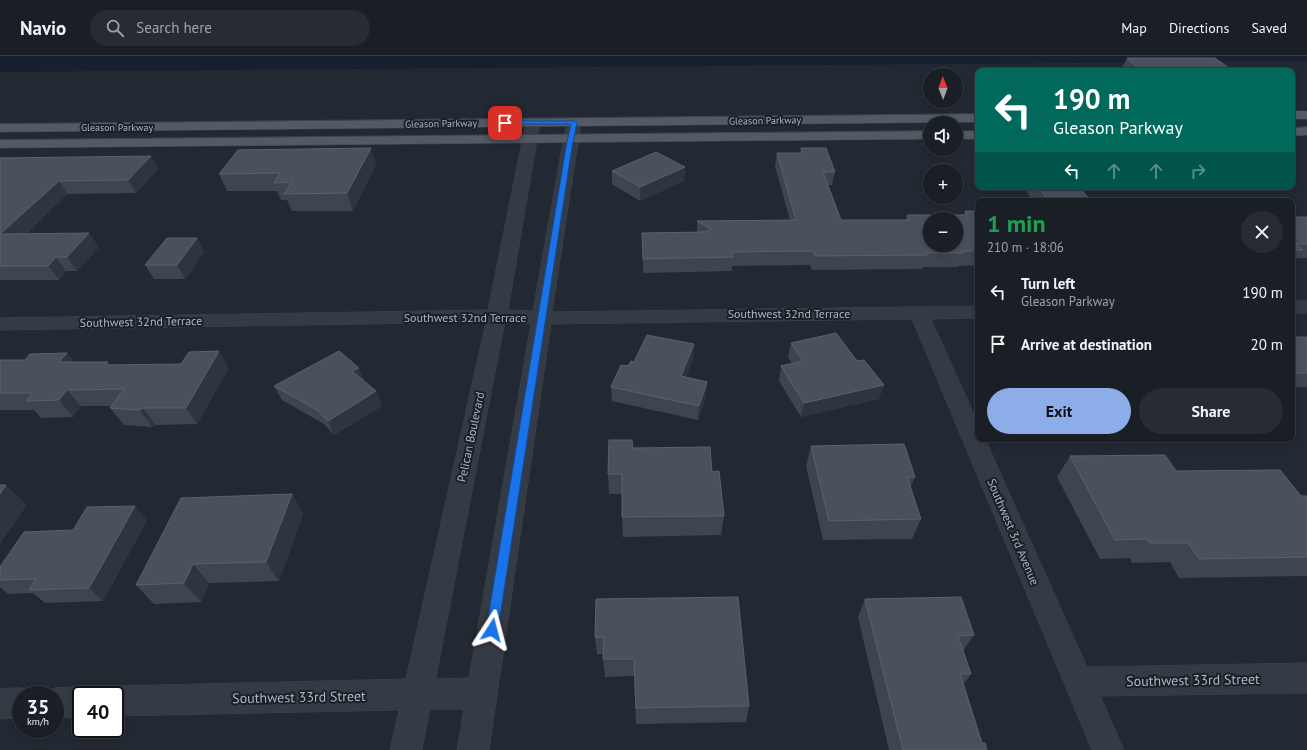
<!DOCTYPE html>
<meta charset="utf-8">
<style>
body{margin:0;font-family:"PT Sans",sans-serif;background:#272c32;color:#f1f3f6;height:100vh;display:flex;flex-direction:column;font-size:15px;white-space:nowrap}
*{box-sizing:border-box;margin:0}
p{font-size:13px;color:#9fa2a7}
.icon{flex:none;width:22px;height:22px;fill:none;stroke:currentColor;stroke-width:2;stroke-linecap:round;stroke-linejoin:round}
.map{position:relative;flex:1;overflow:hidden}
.drawer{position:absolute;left:975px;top:142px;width:320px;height:244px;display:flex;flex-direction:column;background:#1a1f26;border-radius:8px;box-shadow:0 2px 6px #0003,0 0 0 1px #383d43}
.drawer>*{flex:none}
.guide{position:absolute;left:975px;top:12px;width:320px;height:122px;border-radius:8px;box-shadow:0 2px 6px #0003,0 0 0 1px #383d43;background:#00695c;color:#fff;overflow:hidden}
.needle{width:26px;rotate:359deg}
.tools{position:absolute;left:923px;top:12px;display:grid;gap:8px}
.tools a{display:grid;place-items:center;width:40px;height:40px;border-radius:50%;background:#1a1f26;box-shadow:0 2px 6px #0003,0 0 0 1px #383d43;font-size:20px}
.speed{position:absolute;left:12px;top:630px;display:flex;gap:8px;font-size:20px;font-weight:700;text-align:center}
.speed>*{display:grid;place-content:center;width:52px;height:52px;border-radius:50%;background:#1a1f26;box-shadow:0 2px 6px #0003,0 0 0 1px #383d43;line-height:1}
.speed small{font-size:10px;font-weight:400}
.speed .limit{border:2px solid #111;border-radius:6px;background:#fff;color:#111}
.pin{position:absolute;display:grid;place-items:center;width:34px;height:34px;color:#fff;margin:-17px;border-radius:8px;box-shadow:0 2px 6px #0006}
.me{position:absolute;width:44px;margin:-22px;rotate:9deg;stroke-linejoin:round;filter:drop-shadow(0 0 3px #0008)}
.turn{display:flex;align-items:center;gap:14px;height:84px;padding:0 12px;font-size:18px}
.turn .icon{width:52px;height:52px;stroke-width:2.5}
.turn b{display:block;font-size:28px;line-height:34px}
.lanes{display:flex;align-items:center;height:38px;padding:0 12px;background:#0003;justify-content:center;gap:20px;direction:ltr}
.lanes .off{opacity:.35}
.round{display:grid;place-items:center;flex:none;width:42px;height:42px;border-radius:21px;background:#272c32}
.headline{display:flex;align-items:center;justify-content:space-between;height:68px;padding:0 12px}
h1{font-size:24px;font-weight:600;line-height:30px;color:#1e9e55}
.cta{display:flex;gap:8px;margin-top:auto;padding:8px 12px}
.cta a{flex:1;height:46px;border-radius:24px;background:#8dade8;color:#111;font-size:16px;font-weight:600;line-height:46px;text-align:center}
.cta a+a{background:#272c32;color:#f1f3f6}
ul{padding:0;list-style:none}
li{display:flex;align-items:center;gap:12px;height:52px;padding:0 12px}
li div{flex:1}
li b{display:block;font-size:15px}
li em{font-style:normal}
header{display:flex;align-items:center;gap:24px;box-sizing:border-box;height:56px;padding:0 20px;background:#1a1f26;border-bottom:1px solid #383d43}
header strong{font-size:19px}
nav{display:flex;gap:22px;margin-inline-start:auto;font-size:14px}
.search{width:280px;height:36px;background:#272c32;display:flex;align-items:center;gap:10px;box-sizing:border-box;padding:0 14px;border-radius:22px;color:#9fa2a7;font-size:15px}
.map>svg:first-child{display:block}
.water{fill:#17202f}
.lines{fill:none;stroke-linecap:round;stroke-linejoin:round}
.minor-casing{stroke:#3e444e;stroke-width:1}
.major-casing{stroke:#3e444e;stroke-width:1}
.minor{fill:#353b44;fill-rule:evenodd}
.major{fill:#535a64;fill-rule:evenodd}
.wall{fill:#3e4551}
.shaded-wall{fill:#2d3540}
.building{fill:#4a515d;stroke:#5a616d;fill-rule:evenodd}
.route{fill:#1a73e8;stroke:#114b97}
.labels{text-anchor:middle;stroke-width:4;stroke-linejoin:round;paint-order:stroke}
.far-street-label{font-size:10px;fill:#afb5c1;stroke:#1b2028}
.street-label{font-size:12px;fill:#afb5c1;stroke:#1b2028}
.near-street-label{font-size:14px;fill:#afb5c1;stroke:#1b2028}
</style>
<header>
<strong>Navio</strong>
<div class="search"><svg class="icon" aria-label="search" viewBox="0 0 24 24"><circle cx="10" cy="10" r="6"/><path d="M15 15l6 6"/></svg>Search here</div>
<nav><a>Map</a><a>Directions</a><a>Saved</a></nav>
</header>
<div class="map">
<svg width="1307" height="694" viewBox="0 0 1307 694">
<rect width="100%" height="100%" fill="#222933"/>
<polygon class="water" points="0,0 1307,0 1307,5 0,16"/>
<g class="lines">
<defs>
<g id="minor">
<path d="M533,62L538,63L540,66L508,254L533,255L562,91L567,67L569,64L574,63L579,64L581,67L552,256L978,250V262L931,263L978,367V383H985L1087,611L1307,607V637L1100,640L1124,694H1092L912,263L551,268L489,694H457L464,653H430L422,694H390L399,654L115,660V639H102L104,634L115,630L406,623L486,266L0,274V262L488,254L526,66L528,63ZM505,267L531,268L469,622L436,623Z"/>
<rect x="1292" y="245" width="15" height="12"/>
<polygon points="81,631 92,635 93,639 81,639 81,661 55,662 55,639 43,639 44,636 55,632"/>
<polygon points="21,632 32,636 33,639 21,639 21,662 0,663 0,633"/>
</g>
<g id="major">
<rect x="1292" y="55" width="15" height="8"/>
<polygon points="978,58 978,66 0,76 0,68"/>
<polygon points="1307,71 1307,79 1292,80 1292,72"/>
<polygon points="930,75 930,83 0,92 0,84"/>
<rect x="956" y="75" width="22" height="8"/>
</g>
</defs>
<use href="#minor" class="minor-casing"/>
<use href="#major" class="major-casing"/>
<use href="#minor" class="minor"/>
<use href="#major" class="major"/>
</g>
<g class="wall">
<polygon points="1127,2 1233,15 1122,15 1121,14"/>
<polygon points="801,92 835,116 832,129 828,129 841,164 906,164 907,159 964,159 965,155 978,155 978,209 959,210 958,211 923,211 922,213 812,214 810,209 732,210 732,215 643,217 642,177 697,176 697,165 790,164 775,110 777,97 800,97"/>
<polygon points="151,100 158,113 136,137 67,138 26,178 99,191 77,215 66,215 59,224 0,224 0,102"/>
<polygon points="376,109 353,155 292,155 287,144 281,144 277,135 227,135 219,118"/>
<polygon points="685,111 684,125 640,145 612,128 612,115"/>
<polygon points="1023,131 1079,131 1091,145 1033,145"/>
<polygon points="1292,161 1307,161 1307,202 1297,202 1292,208"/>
<polygon points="197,182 204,196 185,223 154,223 145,209"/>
<rect x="1292" y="281" width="15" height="50"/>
<polygon points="791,287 879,343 801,361 779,325 781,310 792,308 788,301"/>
<polygon points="67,297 74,306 108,306 110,309 229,312 197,368 156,369 152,371 124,369 110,352 112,350 81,350 73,361 41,362 34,354 0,354 0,304 25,304"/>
<polygon points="693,302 686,321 707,326 706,340 698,364 612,345 611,331 634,306"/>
<polygon points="359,312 364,325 376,335 382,350 334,379 324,368 282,344 274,330"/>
<polygon points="811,390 915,421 910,432 921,463 912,483 823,484 806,410"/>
<polygon points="633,392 712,416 724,460 721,479 623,481 622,461 622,438 609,438 608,418"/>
<polygon points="1070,400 1176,415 1301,440 1307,440 1307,520 1179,522 1170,506 1132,507 1130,502 1100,503 1057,421"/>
<polygon points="292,438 303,458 279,525 209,527 201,546 154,548 136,529"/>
<polygon points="147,464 103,545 45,547 33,537 8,538 0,531 0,511 73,474"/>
<polygon points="596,543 749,650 746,666 636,668 634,620 605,621 603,603 604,598 597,598 595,581"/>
<polygon points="865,543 974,579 963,595 971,618 964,628 982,687 987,694 889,694 858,561"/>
</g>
<g class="shaded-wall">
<polygon points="371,92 376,109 353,155 347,137"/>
<polygon points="151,100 158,113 136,137 128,124"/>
<polygon points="685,111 684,125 640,145 640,131"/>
<polygon points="59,125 67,138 11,192 0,178"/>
<polygon points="89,177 99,191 77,215 67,201"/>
<polygon points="197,182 204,196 185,223 177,209"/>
<polygon points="56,201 66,215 59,224 48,210"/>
<polygon points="694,288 693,302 681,335 681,320"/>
<polygon points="219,295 229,312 197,368 186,352"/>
<polygon points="67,297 80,314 59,306"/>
<polygon points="108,306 120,322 105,309"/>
<polygon points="359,312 365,326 352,315"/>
<polygon points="707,326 706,340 698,364 699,350"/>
<polygon points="884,329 879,343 801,361 804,347"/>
<polygon points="67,334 81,350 73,361 59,344"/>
<polygon points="376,335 382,350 334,379 328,365"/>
<polygon points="143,352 156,369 152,371 140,354"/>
<polygon points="6,429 27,449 0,488 0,438"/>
<polygon points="292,438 303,458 279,525 266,506"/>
<polygon points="135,450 147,464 103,545 89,532"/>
<polygon points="193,508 209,527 201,546 184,527"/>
</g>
<g class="building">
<polygon points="1127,2 1215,2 1233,15 1142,15"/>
<polygon points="371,92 347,137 284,138 292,126 274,127 280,117 219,118 238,94"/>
<path d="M801,92H826L835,116H823L841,164H910L907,159H967L965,155H978V195H963V197H926L927,199L815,200L813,195L732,196L733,201L643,203L642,177L706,176L711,173L697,165L796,164L777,97H802ZM930,163H956V189H930Z"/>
<polygon points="656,96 685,111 640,131 612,115"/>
<polygon points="151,100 128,124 59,125 0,178 89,177 67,201 56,201 48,210 0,210 0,102"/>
<polygon points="1038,131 1079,131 1091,145 1049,145"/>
<polygon points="1292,161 1307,161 1307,188 1296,188 1303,194 1292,194"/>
<polygon points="167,182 197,182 177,209 145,209"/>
<polygon points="836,277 857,305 864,304 884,329 804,347 781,310 803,305 791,287"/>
<polygon points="647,279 694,288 681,320 707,326 699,350 611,331 621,309 628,310 631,305 634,306"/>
<rect x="1292" y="281" width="15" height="36"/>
<polygon points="219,295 186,352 143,352 140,354 110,352 124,333 67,334 59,344 26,345 32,337 0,337 0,304 25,304 30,298 67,297 59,306 108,306 105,309 181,308 189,296"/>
<polygon points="339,295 359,312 352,315 376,335 328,365 317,354 274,330"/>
<polygon points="609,384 632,384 633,392 710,391 712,416 719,415 724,460 622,461 622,418 608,418"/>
<polygon points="904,388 915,421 907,421 921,463 829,465 811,390"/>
<polygon points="1165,399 1176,415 1280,414 1301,440 1307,440 1307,501 1199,503 1188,487 1150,487 1147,483 1115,484 1070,400"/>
<polygon points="0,429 6,429 0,438"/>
<polygon points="292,438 266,506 193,508 184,527 136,529 181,442"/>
<polygon points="135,450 89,532 29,534 36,523 0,524 0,511 24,476 73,474 87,451"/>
<polygon points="738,541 749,650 636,652 634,603 603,603 604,581 595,581 596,543"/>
<polygon points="961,541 974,579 958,580 971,618 960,618 982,687 985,687 987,694 903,694 865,543"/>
</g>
<polygon class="route" points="503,65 574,65 577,67 572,91 498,574 496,578 492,580 488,578 486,574 566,91 571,68 503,68"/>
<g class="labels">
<g class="far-street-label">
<text transform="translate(765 64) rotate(-1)" y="4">Gleason Parkway</text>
<text transform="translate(441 67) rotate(-1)" y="4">Gleason Parkway</text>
<text x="117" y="75">Gleason Parkway</text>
</g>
<g class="street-label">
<text x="789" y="262">Southwest 32nd Terrace</text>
<text x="465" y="266">Southwest 32nd Terrace</text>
<text transform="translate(141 266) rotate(-1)" y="4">Southwest 32nd Terrace</text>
<text transform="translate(471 381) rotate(-78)" y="4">Pelican Boulevard</text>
<text transform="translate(1013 476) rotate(67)" y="4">Southwest 3rd Avenue</text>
</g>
<g class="near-street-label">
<text transform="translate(1193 624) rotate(-1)" y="5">Southwest 33rd Street</text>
<text transform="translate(299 641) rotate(-1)" y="5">Southwest 33rd Street</text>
</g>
</g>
</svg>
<div class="tools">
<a><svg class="needle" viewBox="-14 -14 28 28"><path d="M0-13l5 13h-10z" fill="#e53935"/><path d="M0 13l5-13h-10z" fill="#9fa2a7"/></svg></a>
<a><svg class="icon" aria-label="sound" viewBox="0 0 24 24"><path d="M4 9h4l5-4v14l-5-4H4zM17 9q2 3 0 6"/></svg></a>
<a>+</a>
<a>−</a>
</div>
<div class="speed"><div>35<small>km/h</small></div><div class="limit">40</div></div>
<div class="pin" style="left:505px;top:67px;background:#d93025"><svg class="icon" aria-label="arrive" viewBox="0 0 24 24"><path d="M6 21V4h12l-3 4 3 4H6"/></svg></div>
<svg class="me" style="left:492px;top:574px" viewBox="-20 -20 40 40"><path d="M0-17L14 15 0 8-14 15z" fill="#1a73e8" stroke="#fff" stroke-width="4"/></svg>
<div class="guide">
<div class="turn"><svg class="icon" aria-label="left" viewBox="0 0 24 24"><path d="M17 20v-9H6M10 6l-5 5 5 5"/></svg><div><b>190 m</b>Gleason Parkway</div></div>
<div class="lanes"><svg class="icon" aria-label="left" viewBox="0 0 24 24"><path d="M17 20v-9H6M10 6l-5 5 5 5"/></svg><svg class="icon off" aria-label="ahead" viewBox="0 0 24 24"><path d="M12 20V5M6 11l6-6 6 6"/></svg><svg class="icon off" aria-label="ahead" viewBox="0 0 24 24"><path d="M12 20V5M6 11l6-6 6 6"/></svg><svg class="icon off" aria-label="right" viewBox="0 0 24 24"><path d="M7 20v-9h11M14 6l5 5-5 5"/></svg></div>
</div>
<section class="drawer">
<div class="headline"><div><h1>1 min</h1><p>210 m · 18:06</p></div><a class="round"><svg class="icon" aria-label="close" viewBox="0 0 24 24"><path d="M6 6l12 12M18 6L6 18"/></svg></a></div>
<ul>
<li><svg class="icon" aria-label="left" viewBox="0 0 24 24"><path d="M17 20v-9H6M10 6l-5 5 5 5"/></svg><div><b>Turn left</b><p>Gleason Parkway</p></div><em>190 m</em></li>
<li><svg class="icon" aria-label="arrive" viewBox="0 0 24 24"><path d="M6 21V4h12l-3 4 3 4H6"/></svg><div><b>Arrive at destination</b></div><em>20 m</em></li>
</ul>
<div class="cta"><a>Exit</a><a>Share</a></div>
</section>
</div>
